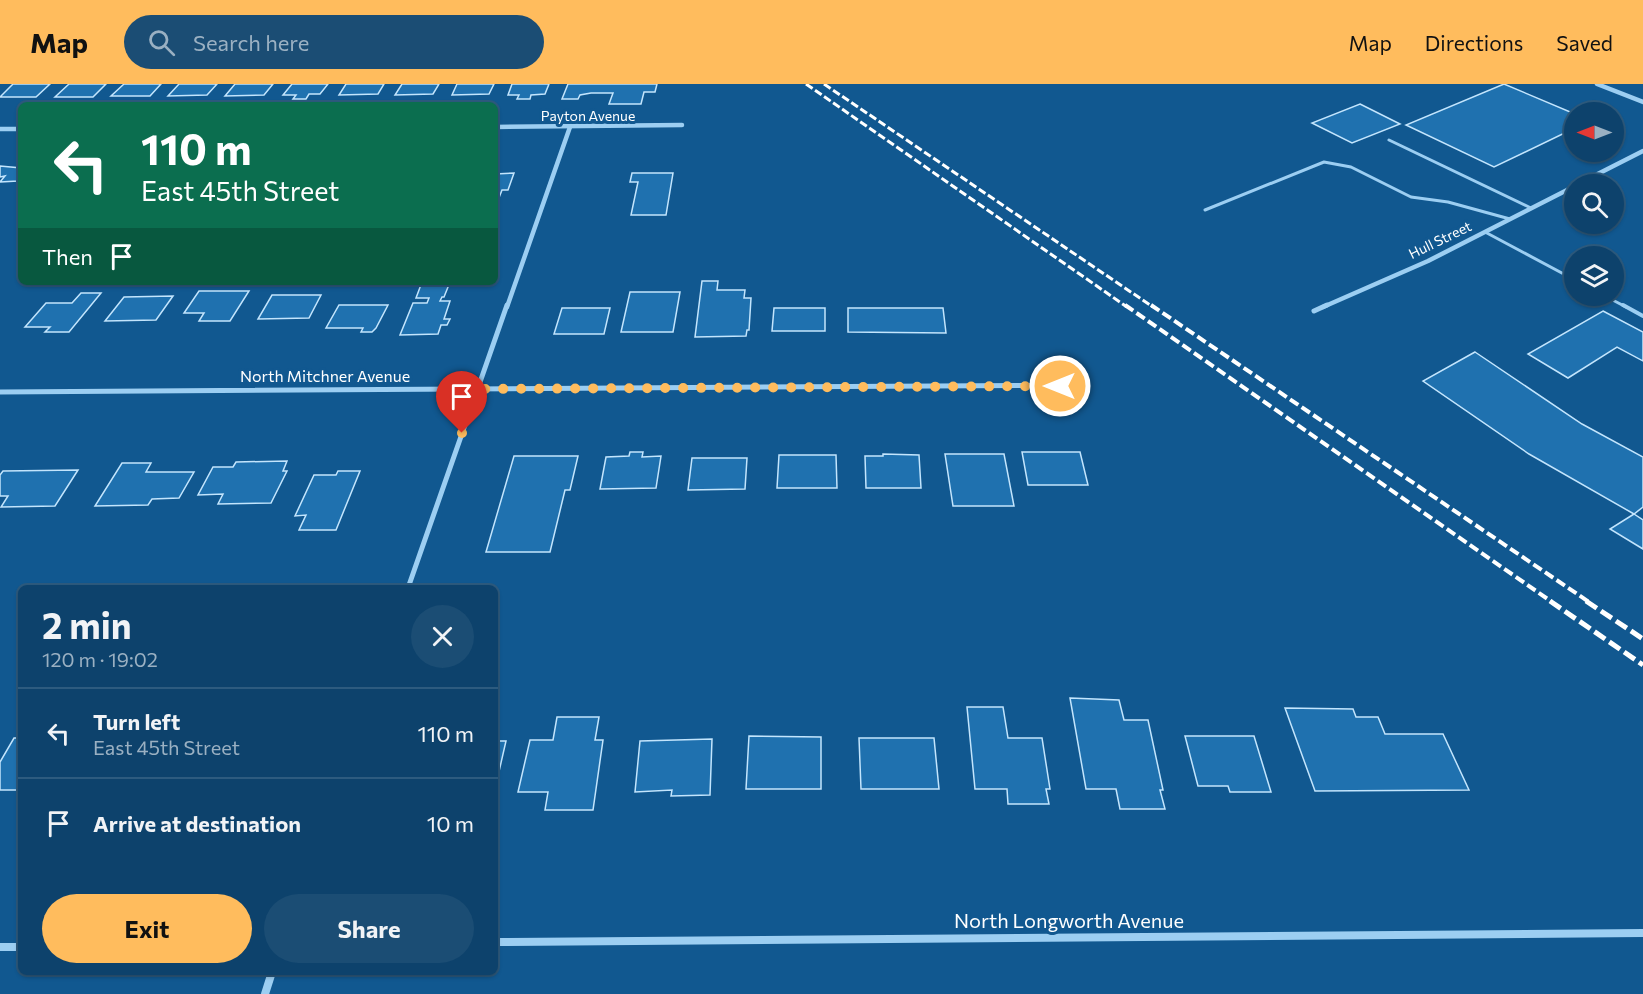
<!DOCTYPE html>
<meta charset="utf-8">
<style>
body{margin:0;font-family:Commissioner,sans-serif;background:#1b4d74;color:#f1f3f6;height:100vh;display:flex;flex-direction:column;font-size:22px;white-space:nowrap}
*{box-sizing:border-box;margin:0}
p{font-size:20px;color:#9ab0c2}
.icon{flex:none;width:33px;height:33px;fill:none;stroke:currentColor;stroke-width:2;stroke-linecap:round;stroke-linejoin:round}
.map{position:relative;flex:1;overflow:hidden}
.panel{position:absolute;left:18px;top:501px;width:480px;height:390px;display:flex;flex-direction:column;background:#0d426c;border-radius:9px;box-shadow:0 2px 4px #0004,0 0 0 2px #2d5b7f}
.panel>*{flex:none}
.hud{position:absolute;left:18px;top:18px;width:480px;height:183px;border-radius:9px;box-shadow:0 2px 4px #0004,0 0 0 2px #2d5b7f;background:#0b6e4f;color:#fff;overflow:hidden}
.needle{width:39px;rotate:270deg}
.tools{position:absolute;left:1564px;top:18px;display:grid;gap:12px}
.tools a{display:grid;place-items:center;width:60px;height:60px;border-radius:50%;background:#0d426c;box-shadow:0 2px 4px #0004,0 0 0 2px #2d5b7f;font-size:30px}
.pin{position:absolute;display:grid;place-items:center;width:51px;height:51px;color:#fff;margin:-62px -26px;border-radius:50% 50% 50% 0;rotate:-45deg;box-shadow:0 0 6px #0007}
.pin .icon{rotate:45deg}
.me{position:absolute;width:66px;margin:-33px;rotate:270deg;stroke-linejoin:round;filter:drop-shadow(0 0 4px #0008)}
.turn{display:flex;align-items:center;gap:21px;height:126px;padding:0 24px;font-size:27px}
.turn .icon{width:78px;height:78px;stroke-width:2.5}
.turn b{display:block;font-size:42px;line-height:51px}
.then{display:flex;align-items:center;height:57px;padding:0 24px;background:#0003;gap:12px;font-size:22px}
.round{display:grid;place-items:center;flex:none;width:63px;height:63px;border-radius:32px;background:#1b4d74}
.headline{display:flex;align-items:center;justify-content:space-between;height:102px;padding:0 24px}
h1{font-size:36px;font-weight:700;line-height:45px}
.cta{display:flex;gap:12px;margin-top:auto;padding:12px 24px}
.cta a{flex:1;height:69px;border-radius:36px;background:#ffbc5d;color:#111;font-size:24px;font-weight:700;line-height:69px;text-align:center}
.cta a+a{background:#1b4d74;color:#f1f3f6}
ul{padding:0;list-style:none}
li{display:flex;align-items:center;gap:18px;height:90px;padding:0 24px;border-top:2px solid #2d5b7f}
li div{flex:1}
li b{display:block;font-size:22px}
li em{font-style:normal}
header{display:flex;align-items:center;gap:36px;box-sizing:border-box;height:84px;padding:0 30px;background:#ffbc5d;color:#111}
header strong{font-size:28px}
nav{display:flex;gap:33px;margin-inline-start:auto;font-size:21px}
.search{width:420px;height:54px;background:#1b4d74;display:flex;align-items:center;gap:15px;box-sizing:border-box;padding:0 21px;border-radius:33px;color:#9ab0c2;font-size:22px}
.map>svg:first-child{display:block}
.building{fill:#1f71af;stroke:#c3e5fd;stroke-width:1.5}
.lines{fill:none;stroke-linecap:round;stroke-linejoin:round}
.service-far1{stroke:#9ccef2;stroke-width:3}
.service{stroke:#9ccef2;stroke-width:4}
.minor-far2{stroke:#9ccef2;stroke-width:4.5}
.minor-far1{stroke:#9ccef2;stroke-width:5}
.minor{stroke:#9ccef2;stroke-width:8}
.rail-far2{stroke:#fff;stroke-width:3;stroke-dasharray:8 3;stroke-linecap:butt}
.rail-far1{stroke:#fff;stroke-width:4;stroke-dasharray:10 4;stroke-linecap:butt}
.rail{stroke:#fff;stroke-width:5;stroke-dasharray:13 5;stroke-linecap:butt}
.route{stroke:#ffbc5d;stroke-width:10;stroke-dasharray:0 18}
.labels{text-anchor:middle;stroke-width:6;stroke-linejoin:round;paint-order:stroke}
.far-street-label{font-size:14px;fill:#fff;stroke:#115890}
.street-label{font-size:16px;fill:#fff;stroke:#115890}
.near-street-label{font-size:20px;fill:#fff;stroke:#115890}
</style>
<header>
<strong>Map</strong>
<div class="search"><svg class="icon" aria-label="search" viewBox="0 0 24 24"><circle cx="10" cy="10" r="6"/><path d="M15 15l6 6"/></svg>Search here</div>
<nav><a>Map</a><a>Directions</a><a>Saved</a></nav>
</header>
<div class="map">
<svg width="1643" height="910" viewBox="0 0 1643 910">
<rect width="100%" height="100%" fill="#115890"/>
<g class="building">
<polygon points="13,0 50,0 36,13 0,13"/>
<polygon points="69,0 106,0 93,13 55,13"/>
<polygon points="124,0 161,0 150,12 111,12"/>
<polygon points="179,0 217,0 207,11 168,12"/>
<polygon points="235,0 273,0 264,11 225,12"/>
<polygon points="292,0 328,0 320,10 309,10 306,15 293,15 296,11 283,11"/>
<polygon points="346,0 384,0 378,10 339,11"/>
<polygon points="402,0 439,0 433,10 395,11"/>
<polygon points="457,0 494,0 489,10 452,11"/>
<polygon points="512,0 549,0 545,10 531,11 530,15 517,15 519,11 508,11"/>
<polygon points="568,0 657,0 655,8 644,8 641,20 609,20 613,9 591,9 580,11 578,15 562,15"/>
<polygon points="1504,0 1575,30 1575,44 1494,83 1406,41"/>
<polygon points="1360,20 1400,40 1352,59 1312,39"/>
<polygon points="0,82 21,84 21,94 18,97 0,98 5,92 0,93"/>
<polygon points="514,89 508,106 502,106 495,124 495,90"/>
<polygon points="632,89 673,89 666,131 631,131 638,98 630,98"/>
<polygon points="702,197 718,197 717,206 745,206 744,214 751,214 749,246 747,246 746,252 695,253"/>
<polygon points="422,198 450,198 444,213 442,213 440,217 450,217 444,235 450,235 447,241 441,241 438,250 400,251 413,219 427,219 429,214 416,214"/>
<polygon points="199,207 249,207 230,237 199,237 204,229 184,229"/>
<polygon points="630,208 680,208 673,248 621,248"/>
<polygon points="81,209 101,209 69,248 45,248 50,243 25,243 46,219 72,219"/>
<polygon points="272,211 321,211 309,234 258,235"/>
<polygon points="173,212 156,236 105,237 124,213"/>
<polygon points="339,221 388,221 376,244 372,248 361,248 363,244 326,244"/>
<polygon points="562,224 610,224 604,250 554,250"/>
<polygon points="774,224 825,224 825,247 772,247"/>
<polygon points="848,224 943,224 946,249 848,248"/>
<polygon points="1603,227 1643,248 1643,277 1617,263 1568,294 1528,270"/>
<polygon points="1475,268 1582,340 1643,373 1643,423 1634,430 1529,370 1423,297"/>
<polygon points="630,368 643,368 642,373 661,372 656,404 600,405 606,373 629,372"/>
<polygon points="1022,368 1080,368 1088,401 1028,401"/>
<polygon points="883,370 919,371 921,404 866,404 865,372 883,372"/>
<polygon points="945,370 1004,370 1014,422 953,422"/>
<polygon points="779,371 836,371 837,404 777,404"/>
<polygon points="514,372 578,372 570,406 565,406 550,468 486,468"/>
<polygon points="692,374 747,374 745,405 688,406"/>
<polygon points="287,377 283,387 287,387 271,419 218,420 223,410 198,411 213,383 233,383 236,378"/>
<polygon points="122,379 151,379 146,388 194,388 179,414 152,415 148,421 95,422"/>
<polygon points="78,386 55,422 1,423 8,412 0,412 0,391 3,387"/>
<polygon points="338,387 360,387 336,446 299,446 306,431 295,432 314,391 336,391"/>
<polygon points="1634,430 1643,436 1643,465 1610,445"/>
<polygon points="1070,614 1119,616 1124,636 1148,636 1163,706 1160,706 1165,725 1120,725 1116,705 1086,705"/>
<polygon points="967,623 1003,623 1008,654 1042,654 1050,705 1046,705 1049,720 1008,720 1007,705 975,705"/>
<polygon points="1285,624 1353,625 1356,633 1378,633 1385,650 1443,650 1469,706 1315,707"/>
<polygon points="557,633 599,633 595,656 603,656 593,726 545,726 548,708 518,708 530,656 553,656"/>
<polygon points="749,652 821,653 821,705 746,705"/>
<polygon points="1185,652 1254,652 1271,708 1230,708 1228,702 1198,702"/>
<polygon points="14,654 21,654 21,706 0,706 0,678"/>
<polygon points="859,654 934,654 939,705 861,705"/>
<polygon points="712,655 710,711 671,712 672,706 635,708 640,657"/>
<polygon points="495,657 506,657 495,705"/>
</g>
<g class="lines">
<g class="service-far1">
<polyline points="1389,56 1531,124"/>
<polyline points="1205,126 1324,78 1351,83 1411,113 1448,118 1510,135"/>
<polyline points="1485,148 1575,196"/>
<polyline points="1605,212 1626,223"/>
</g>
<polyline class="service" points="1623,221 1643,232"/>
<g class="minor-far2">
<polyline points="1597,0 1643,18"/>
<polyline points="495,43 682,41"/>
<polyline points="0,45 21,45"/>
<polyline points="1578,100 1643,67"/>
<polyline points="507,223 570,43"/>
<polyline points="1323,223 1428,177 1575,102"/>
</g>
<g class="minor-far1">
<polyline points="1314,227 1327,221"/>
<polyline points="0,308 1083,301"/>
<polyline points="408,504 507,221"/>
</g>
<g class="minor">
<polyline points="495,858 1643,849"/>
<polyline points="0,863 21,863"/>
<polyline points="265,910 272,888"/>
</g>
<g class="rail-far2">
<polyline points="806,0 1127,223"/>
<polyline points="824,0 1153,223"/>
</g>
<g class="rail-far1">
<polyline points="1125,221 1552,518"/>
<polyline points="1151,221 1589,518"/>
</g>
<g class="rail">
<polyline points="1550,517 1643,581"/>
<polyline points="1586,517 1643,555"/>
</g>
</g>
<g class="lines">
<polyline class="route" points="462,349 478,305 1060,302"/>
</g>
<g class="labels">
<g class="far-street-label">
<text x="588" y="37">Payton Avenue</text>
<text transform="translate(1440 156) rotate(-26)" y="5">Hull Street</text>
</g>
<g class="street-label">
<text x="325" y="298">North Mitchner Avenue</text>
</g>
<g class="near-street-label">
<text x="1069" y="844">North Longworth Avenue</text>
</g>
</g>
</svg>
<div class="tools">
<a><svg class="needle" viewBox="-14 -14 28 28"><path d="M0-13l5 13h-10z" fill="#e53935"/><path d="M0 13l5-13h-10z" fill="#9ab0c2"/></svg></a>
<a><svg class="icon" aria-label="search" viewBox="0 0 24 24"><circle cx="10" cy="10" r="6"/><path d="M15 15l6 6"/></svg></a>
<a><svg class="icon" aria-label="layers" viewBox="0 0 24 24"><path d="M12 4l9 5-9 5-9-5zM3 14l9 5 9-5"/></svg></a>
</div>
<div class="pin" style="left:462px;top:349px;background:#d93025"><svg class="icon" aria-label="arrive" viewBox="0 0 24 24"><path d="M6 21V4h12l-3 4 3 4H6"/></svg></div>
<svg class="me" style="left:1060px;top:302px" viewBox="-20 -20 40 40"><circle r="17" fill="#ffbc5d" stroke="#fff" stroke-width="3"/><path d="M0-11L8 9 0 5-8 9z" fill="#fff"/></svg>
<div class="hud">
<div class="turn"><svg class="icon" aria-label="left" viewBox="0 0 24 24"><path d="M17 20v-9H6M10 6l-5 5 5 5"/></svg><div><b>110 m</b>East 45th Street</div></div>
<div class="then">Then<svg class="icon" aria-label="arrive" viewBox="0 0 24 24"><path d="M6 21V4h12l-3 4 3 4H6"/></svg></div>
</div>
<section class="panel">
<div class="headline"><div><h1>2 min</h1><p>120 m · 19:02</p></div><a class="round"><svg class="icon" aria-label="close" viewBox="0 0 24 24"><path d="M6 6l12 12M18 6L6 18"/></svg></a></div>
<ul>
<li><svg class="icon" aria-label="left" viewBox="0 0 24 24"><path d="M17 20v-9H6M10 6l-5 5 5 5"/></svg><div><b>Turn left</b><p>East 45th Street</p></div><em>110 m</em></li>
<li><svg class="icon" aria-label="arrive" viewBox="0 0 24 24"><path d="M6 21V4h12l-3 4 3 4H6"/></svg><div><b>Arrive at destination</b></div><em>10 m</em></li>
</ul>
<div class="cta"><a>Exit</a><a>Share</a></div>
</section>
</div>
